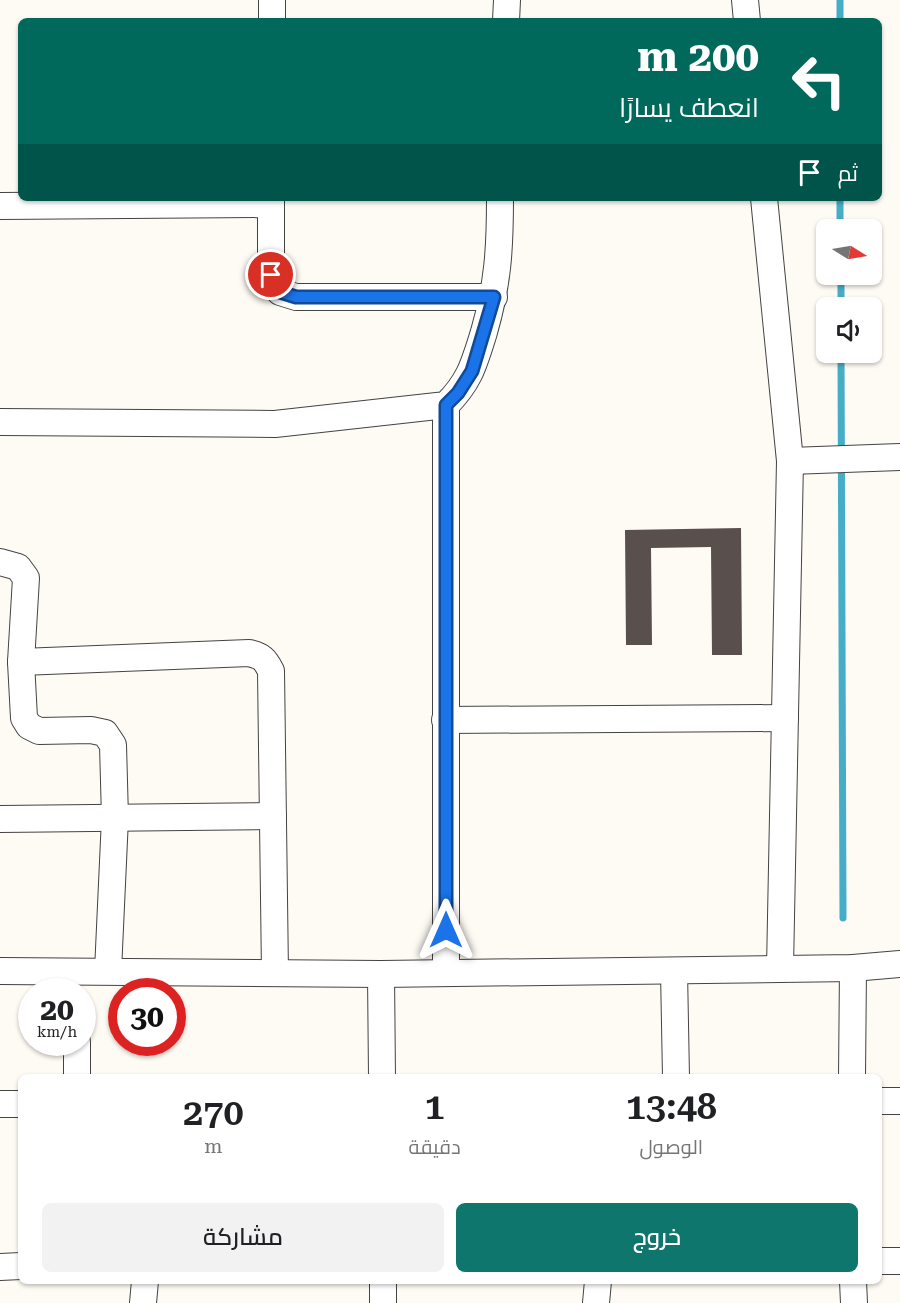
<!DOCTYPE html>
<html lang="ar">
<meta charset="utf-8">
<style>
body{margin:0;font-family:"Roboto Serif",Cairo,serif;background:#f2f2f2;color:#202124;direction:rtl;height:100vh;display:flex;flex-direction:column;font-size:22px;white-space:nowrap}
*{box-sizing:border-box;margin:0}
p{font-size:20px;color:#757577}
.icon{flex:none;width:33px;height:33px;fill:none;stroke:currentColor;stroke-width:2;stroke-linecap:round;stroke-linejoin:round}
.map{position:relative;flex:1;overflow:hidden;direction:ltr}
.side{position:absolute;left:18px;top:1074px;width:864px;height:210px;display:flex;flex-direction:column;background:#fff;border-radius:9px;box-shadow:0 2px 4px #0004;direction:rtl}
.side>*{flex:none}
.guide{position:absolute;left:18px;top:18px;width:864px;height:183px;border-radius:9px;box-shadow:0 2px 4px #0004;direction:rtl;background:#00695c;color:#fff;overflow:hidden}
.needle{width:39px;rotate:101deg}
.controls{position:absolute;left:816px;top:219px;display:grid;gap:12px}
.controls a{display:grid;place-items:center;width:66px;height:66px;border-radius:9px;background:#fff;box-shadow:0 2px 4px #0004;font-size:30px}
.speed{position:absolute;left:18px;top:978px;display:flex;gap:12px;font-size:30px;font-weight:700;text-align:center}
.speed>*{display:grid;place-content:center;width:78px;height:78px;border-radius:50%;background:#fff;box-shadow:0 2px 4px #0004;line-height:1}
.speed small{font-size:15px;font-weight:400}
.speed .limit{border:9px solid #d22;background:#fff;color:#111}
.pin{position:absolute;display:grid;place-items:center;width:51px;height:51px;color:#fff;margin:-26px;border:3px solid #fff;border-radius:50%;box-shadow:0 2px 6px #0007}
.me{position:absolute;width:66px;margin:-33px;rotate:0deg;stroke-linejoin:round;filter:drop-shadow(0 0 4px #0008)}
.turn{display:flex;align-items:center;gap:21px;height:126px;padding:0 24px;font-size:27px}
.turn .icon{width:78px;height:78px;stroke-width:2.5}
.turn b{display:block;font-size:42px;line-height:51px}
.then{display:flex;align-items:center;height:57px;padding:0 24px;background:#0003;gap:12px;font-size:22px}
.eta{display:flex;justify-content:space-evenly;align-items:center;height:102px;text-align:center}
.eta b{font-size:36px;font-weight:600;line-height:42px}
.primary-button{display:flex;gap:12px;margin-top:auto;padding:12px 24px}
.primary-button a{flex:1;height:69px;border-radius:9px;background:#0f766e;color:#fff;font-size:24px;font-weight:600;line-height:69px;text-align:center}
.primary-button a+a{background:#f2f2f2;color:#202124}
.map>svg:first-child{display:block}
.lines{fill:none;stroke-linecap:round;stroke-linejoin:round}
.stream{stroke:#45adc7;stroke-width:7}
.building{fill:#594f4d}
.street-casing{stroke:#434343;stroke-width:28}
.street{stroke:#fff;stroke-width:26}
.route-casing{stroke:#114b97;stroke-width:15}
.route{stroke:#1a73e8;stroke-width:10}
</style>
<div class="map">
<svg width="900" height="1303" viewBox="0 0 900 1303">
<rect width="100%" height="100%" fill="#fefaf4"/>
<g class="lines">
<g class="stream">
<polyline points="840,0 840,21"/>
<polyline points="840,198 840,230"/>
<polyline points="841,274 841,308"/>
<polyline points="841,352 843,918"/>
</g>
</g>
<polygon class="building" points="741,528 742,655 712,655 711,547 651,548 652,645 626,645 625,530"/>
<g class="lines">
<defs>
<g id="street">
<polyline points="745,0 747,21"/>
<polyline points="272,21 272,0"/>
<polyline points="506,21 507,0"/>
<polyline points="271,198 271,275 280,292 296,297 494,297"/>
<polyline points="764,198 790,461 780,968"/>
<polyline points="0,206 271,204"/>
<path d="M0,422L275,424L446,405C470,381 474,364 484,332C498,283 500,249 500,198"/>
<polyline points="790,461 900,457"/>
<polyline points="0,562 18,567 26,578 21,662 24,718 29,726 39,731 91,730 105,733 113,745 115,818 108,971"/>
<path d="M21,662L249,653C262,656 265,659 271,671L275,973"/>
<polyline points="445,720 785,718"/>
<polyline points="0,819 273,816"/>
<polyline points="0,971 381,974 853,968 900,964"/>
<polyline points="674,971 676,1077"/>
<polyline points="446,973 446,405"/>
<polyline points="381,974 382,1077"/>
<polyline points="77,1042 77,1077"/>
<polyline points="852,1077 853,968"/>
<polyline points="879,1101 900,1101"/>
<polyline points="0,1104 21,1104"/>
<polyline points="879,1261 900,1261"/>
<polyline points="0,1267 21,1266"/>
<polyline points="383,1281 383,1303"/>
<polyline points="853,1281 854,1303"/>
<polyline points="143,1303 145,1281"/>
<polyline points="596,1303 598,1281"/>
</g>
</defs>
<use href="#street" class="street-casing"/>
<use href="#street" class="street"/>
</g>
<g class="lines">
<defs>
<polyline id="route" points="271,275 280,292 296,297 494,297 472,371 458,393 446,405 446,930"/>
</defs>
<use href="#route" class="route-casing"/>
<use href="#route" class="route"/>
</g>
</svg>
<div class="controls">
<a><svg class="needle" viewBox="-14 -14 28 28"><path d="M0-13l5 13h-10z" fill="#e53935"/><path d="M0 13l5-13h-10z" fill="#757577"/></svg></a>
<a><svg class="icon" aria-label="sound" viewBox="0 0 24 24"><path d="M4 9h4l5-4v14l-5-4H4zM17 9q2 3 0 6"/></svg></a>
</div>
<div class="speed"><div>20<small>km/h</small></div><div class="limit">30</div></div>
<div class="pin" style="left:271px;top:275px;background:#d93025"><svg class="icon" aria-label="arrive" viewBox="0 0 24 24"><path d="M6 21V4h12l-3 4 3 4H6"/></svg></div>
<svg class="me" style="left:446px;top:930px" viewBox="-20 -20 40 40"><path d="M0-17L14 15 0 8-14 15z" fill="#1a73e8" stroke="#fff" stroke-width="4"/></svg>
<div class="guide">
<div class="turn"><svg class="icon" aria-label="left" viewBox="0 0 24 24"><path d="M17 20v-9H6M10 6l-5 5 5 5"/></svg><div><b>200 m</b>انعطف يسارًا</div></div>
<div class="then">ثم<svg class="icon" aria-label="arrive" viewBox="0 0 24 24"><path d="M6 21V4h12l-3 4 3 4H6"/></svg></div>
</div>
<section class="side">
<div class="eta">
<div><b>13:48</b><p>الوصول</p></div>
<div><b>1</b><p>دقيقة</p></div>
<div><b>270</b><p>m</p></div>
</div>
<div class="primary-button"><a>خروج</a><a>مشاركة</a></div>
</section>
</div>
